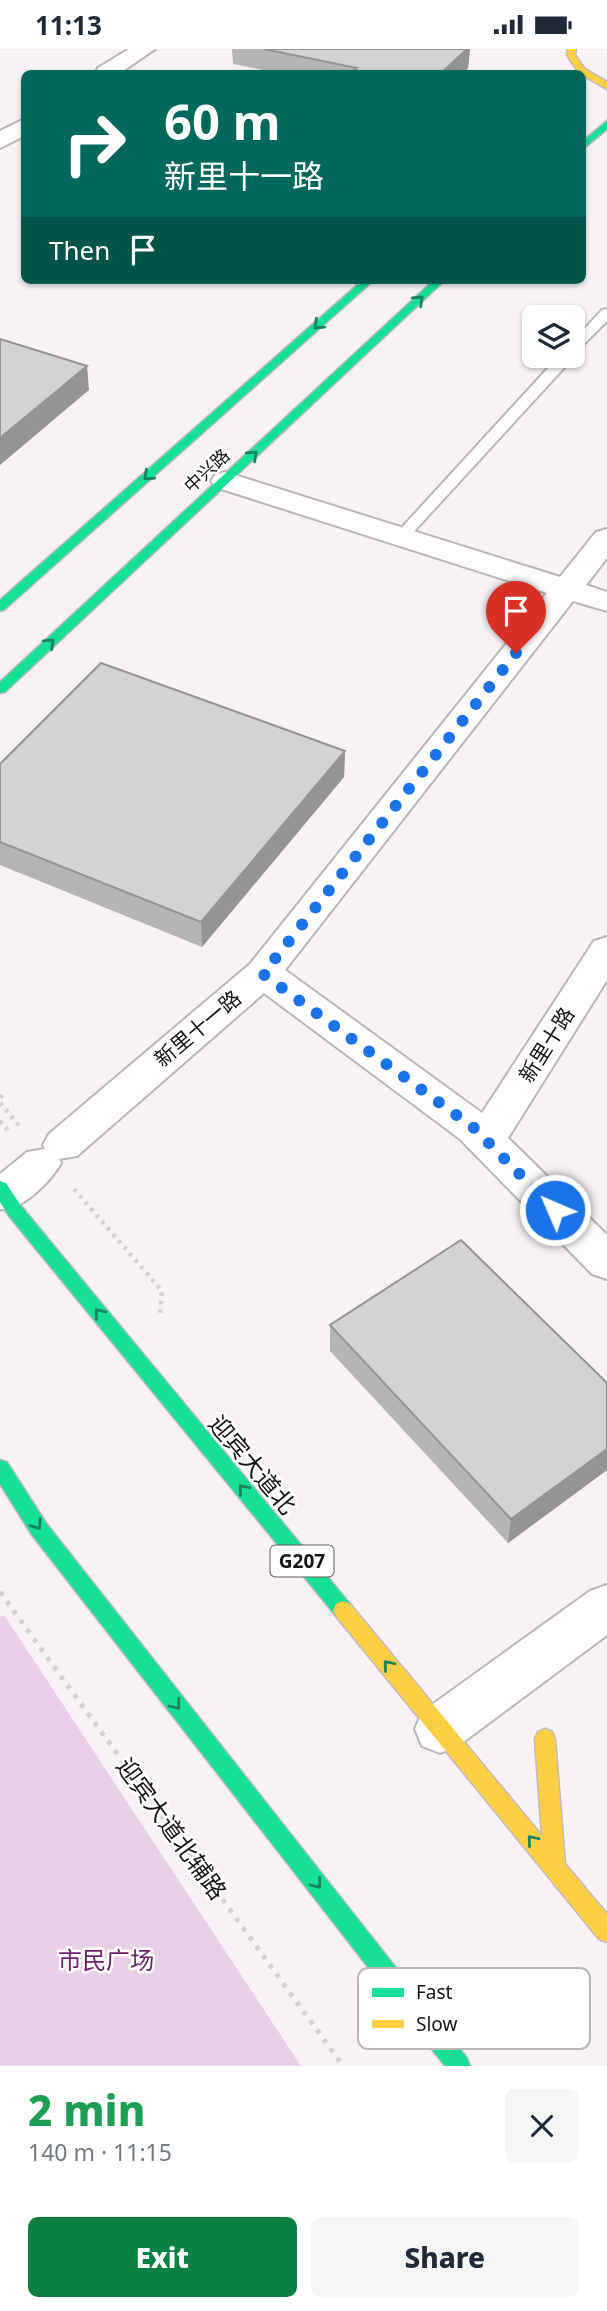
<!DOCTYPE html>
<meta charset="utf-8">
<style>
body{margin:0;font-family:"Noto Sans","Noto Sans SC",sans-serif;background:#f6f6f7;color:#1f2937;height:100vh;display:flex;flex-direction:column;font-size:26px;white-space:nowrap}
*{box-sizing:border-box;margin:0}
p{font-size:23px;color:#747a83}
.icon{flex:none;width:38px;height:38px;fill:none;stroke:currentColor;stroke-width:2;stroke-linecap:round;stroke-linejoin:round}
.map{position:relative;height:2017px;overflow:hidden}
.sheet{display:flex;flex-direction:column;background:#fff;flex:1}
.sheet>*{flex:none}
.hud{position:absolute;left:21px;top:21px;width:565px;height:214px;border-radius:10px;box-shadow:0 2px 5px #0004;background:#00695c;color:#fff;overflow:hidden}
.buttons{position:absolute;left:522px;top:256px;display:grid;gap:14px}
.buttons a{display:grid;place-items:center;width:63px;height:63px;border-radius:10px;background:#fff;box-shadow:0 2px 5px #0004;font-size:35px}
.pin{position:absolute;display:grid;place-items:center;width:60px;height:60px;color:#fff;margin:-72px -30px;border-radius:50% 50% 50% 0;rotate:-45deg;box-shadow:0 0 7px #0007}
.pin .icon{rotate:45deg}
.me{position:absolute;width:77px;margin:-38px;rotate:315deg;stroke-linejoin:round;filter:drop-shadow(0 0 5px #0008)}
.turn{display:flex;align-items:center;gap:24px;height:147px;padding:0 28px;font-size:32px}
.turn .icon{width:91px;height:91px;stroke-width:2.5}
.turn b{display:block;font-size:49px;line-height:60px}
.then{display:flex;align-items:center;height:66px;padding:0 28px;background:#0003;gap:14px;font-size:26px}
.round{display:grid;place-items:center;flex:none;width:74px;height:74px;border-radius:10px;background:#f6f6f7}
.overview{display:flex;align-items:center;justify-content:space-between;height:119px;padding:0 28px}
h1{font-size:42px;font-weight:800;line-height:52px;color:#1e9e55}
.action{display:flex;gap:14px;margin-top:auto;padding:14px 28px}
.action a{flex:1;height:80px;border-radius:10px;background:#0b8043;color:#fff;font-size:28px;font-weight:800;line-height:80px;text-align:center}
.action a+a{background:#f6f6f7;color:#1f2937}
.status{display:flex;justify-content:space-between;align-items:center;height:49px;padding:0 35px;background:#fff;direction:ltr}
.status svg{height:19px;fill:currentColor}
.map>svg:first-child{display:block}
.green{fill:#eacfe8}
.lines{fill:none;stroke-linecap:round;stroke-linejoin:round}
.lane-casing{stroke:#b9b5b9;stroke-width:4}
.street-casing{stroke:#b9b5b9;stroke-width:4}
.fast-casing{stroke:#c3b9c3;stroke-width:3}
.slow-casing{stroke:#c3b9c3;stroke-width:3}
.path-far1{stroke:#d3d2d2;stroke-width:4.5;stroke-dasharray:3.5 5;stroke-linecap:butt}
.path{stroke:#d3d2d2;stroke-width:5;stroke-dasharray:4.5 7;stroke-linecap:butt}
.lane{fill:#fefdfe;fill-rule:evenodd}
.street{fill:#fefdfe;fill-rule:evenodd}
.fast{fill:#16e098;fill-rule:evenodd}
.slow{fill:#ffcf43;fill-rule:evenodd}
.wall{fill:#b5b5b6}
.shaded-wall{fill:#949494}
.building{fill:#d3d3d4;stroke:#949494;stroke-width:2}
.oneway{stroke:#16845e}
.route{stroke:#1a73e8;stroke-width:12;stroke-dasharray:0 21.6}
.labels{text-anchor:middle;stroke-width:5;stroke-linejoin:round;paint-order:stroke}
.far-street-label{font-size:18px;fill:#171316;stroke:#fff}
.shield{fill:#fff;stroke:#5d5a5c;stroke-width:2}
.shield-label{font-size:19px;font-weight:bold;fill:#171316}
.street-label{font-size:21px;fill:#171316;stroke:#fff}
.near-street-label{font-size:24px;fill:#171316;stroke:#fff}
.near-park-label{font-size:24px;fill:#6e1e6e;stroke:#fff}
.key{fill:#fff;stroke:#b9b8b9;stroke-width:2}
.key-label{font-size:19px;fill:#171316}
</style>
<div class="status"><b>11:13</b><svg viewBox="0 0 49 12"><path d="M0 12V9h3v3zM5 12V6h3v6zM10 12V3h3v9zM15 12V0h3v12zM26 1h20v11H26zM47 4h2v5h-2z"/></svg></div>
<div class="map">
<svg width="607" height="2017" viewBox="0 0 607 2017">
<rect width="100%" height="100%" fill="#f8f2f7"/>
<polygon class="green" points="4,1566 301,2017 0,2017 0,1568"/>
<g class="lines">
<defs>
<polygon id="lane" points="607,260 607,272 574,305 573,309 406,491 396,491 394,488 396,485 560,306 572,306 572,293 602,261"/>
<g id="street">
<polygon points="129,0 155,0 120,24 95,24 98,19"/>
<polygon points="24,70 24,87 0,99 0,82"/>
<path d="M225,423L560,528L596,483L607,480V509L586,536L607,543V562L573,552L285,921L482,1064L594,892L607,888V931L508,1089L607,1186V1230L592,1225L460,1090L264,944L77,1107L59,1110L61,1114C52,1131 21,1163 0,1160V1125L27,1103L45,1100L43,1096L49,1085L250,915L547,544L215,438L211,432L215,426Z"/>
<polygon points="607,1536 607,1586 458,1697 440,1704 422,1697 415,1680 422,1663 590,1542"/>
</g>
<g id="fast">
<polygon points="607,72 607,80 583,100 583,92"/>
<polygon points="363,231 374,231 4,561 0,562 0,551"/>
<polygon points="434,231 445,231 5,643 0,644 0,633"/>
<polygon points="0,1132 6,1134 21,1157 350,1555 353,1561 350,1567 343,1570 336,1567 9,1167 0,1153"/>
<polygon points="0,1411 7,1413 46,1474 467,2009 470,2017 445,2017 32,1486 0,1435"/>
</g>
<g id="slow">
<polygon points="568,0 576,0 575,6 585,20 607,33 607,40 579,24 567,6"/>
<polygon points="343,1552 350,1555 542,1787 535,1690 538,1683 545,1680 552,1683 555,1690 565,1815 607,1865 607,1893 599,1890 336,1567 333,1561 336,1555"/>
</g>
</defs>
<use href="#lane" class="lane-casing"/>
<use href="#street" class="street-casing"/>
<use href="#fast" class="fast-casing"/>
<use href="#slow" class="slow-casing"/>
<g class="path-far1">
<polyline points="0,1048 6,1045"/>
<polyline points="0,1054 22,1080"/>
<polyline points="0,1072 9,1083"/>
<polyline points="74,1140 162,1242 160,1264"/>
</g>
<polyline class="path" points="0,1543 343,2017"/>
<use href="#lane" class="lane"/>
<use href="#street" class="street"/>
<use href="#fast" class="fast"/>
<use href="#slow" class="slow"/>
</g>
<g class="wall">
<polygon points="232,0 470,0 468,19 463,24 278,24 233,15"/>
<polygon points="345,702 344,728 202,898 0,816 0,715"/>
<polygon points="330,1276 607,1334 607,1421 508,1494 330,1302"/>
</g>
<g class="shaded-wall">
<polygon points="467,0 470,0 468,19 463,24 441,24"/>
<polygon points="87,317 89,341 0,416 0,389"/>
<polygon points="345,702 344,728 202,898 201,873"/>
<polygon points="607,1400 607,1421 508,1494 511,1470"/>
</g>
<g class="building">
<polygon points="264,0 467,0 441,24 351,24 357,19"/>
<polygon points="0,290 87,317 0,389"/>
<polygon points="101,614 345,702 201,873 0,793 0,715"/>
<polygon points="461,1191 607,1334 607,1400 511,1470 330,1276"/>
</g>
<defs><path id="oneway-chevron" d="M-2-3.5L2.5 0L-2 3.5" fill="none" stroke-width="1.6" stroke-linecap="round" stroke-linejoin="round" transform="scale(1.75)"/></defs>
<g class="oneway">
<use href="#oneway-chevron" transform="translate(419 251) rotate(-43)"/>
<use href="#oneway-chevron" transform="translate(318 276) rotate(138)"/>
<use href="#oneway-chevron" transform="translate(253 406) rotate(-43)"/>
<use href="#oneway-chevron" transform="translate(148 427) rotate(138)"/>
<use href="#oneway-chevron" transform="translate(50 594) rotate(-43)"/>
<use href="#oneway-chevron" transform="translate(99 1264) rotate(-129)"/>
<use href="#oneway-chevron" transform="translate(243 1440) rotate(-130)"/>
<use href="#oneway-chevron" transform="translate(37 1476) rotate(56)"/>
<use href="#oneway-chevron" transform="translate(388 1616) rotate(-130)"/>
<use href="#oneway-chevron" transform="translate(176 1656) rotate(52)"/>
<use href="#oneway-chevron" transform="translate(532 1791) rotate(-130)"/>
<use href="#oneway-chevron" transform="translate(317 1835) rotate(52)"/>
</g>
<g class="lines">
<polyline class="route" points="516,604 263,925 474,1079 555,1161"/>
</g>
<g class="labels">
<g class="far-street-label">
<text transform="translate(207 422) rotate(-43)" y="6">中兴路</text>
</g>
<rect class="shield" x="270.5" y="1496.5" width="63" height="31" rx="5"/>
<g class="shield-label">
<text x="302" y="1519">G207</text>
</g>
<g class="street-label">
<text transform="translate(198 980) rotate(-40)" y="7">新里十一路</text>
<text transform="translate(547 996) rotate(-58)" y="7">新里十路</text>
</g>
<g class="near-street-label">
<text transform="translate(252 1416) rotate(50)" y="8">迎宾大道北</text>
<text transform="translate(171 1780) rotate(54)" y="8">迎宾大道北辅路</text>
</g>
<g class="near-park-label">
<text x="106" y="1920">市民广场</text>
</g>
</g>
<rect x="358" y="1919" width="232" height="81" rx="10" class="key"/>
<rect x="372" y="1939" width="32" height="9" fill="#16e098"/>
<rect x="372" y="1971" width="32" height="8" fill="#ffcf43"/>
<g class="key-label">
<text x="416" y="1950">Fast</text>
<text x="416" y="1982">Slow</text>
</g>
</svg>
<div class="buttons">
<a><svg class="icon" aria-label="layers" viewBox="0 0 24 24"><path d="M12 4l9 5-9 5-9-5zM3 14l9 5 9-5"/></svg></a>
</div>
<div class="pin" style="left:516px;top:604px;background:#d93025"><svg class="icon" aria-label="arrive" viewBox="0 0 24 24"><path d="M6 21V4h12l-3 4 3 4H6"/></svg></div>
<svg class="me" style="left:555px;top:1161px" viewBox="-20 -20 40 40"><circle r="17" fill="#1a73e8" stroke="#fff" stroke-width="3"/><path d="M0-11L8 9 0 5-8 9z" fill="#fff"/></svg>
<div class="hud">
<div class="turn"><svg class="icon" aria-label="right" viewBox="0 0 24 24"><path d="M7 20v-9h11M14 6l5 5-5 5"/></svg><div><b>60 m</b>新里十一路</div></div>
<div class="then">Then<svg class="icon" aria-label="arrive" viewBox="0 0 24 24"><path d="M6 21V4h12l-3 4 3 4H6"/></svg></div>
</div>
</div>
<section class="sheet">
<div class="overview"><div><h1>2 min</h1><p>140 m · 11:15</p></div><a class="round"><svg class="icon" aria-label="close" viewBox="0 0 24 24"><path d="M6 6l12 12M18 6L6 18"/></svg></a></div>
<div class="action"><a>Exit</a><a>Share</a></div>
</section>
